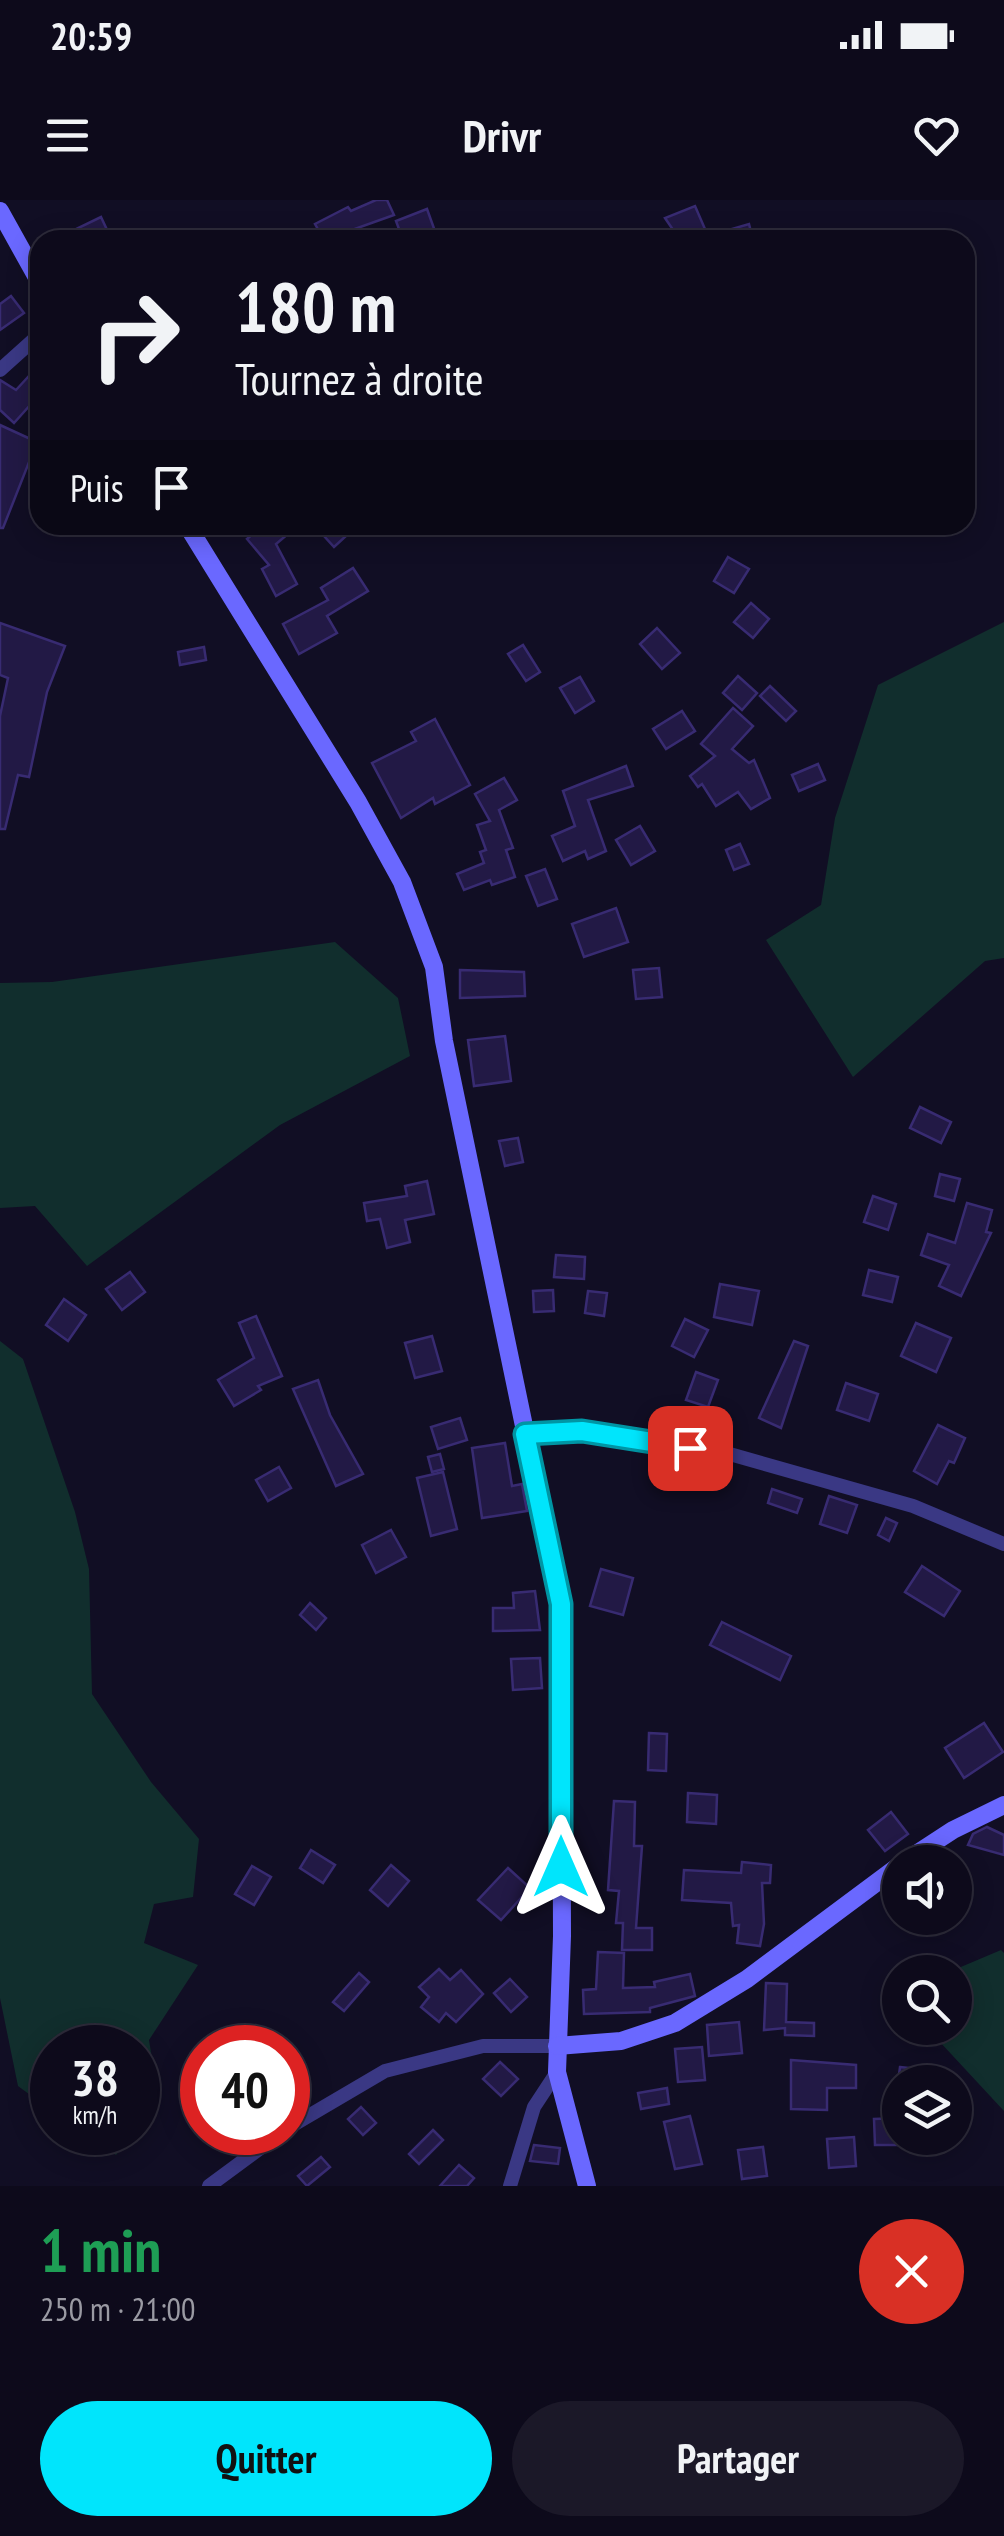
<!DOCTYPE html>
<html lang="fr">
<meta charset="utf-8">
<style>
body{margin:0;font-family:"PT Sans Narrow",sans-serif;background:#1b1828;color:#f1f3f6;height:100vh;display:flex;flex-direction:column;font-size:38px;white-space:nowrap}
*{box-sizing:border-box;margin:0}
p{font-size:32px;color:#9a9aa3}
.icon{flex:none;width:55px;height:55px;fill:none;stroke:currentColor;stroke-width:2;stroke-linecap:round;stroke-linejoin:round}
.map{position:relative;height:1986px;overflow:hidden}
.panel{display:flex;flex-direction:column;background:#0d0a1b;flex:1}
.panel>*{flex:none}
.banner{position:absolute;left:30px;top:30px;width:945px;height:305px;border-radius:30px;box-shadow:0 5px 25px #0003,0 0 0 2px #2d2b3a;background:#0d0a1b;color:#f1f3f6;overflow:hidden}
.buttons{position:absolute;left:882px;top:1645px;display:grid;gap:20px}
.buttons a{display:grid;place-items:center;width:90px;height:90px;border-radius:50%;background:#0d0a1b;box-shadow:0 5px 25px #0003,0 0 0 2px #2d2b3a;font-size:50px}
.speed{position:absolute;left:30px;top:1825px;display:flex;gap:20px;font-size:50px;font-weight:700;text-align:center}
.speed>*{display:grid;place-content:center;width:130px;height:130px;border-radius:50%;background:#0d0a1b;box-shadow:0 5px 25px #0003,0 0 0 2px #2d2b3a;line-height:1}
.speed small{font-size:25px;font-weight:400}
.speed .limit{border:15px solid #d22;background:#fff;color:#111}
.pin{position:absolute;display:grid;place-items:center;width:85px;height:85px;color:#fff;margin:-42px;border-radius:20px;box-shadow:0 5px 15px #0006}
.me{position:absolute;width:110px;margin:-55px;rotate:0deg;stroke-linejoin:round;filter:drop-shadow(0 0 8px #0008)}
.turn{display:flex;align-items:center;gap:35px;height:210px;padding:0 40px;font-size:45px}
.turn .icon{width:130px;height:130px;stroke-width:2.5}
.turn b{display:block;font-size:70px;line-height:85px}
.then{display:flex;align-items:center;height:95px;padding:0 40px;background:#0003;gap:20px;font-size:38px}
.round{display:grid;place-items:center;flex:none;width:105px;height:105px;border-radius:52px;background:#1b1828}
.head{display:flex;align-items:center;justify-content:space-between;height:170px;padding:0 40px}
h1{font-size:60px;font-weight:800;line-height:75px;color:#1e9e55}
.action{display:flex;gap:20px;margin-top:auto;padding:20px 40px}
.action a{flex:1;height:115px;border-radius:60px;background:#00e5fc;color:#111;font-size:40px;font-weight:800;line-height:115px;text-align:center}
.action a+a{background:#1b1828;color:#f1f3f6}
.status{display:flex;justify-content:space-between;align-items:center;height:70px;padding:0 50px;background:#0d0a1b;direction:ltr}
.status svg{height:28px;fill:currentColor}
header{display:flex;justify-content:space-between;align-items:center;height:130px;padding:0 40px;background:#0d0a1b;font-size:45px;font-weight:800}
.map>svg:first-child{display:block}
.green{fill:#112e2d}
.building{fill:#221945;stroke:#382b72;stroke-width:2.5}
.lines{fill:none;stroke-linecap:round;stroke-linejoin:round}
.street{stroke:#3a3884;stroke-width:14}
.secondary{stroke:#6a68ff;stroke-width:18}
.route-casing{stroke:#0095a4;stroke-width:25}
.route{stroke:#00e5fc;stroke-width:18}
</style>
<div class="status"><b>20:59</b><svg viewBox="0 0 49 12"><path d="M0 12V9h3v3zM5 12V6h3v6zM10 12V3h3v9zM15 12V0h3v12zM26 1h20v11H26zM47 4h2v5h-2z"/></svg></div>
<header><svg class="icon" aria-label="menu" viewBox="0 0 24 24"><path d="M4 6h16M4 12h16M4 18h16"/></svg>Drivr<svg class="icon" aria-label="heart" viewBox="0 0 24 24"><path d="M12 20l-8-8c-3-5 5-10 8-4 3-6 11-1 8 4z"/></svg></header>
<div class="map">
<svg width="1004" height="1986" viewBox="0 0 1004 1986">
<rect width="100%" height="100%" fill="#110e24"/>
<g class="green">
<polygon points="1004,422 1004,758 985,761 853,877 766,740 821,705 835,618 878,485"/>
<polygon points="335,742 398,798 410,856 280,925 87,1066 35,1006 0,1008 0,783 52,782"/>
<polygon points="0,1141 23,1159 75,1312 89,1369 92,1494 151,1582 199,1639 193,1697 154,1704 144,1743 198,1765 149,1840 159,1901 138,1927 138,1848 52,1848 52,1911 18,1886 0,1798"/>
<polygon points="1001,1750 1004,1753 1004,1911 927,1828 955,1828 955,1772 949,1772"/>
<polygon points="84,1933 133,1933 116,1955"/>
</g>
<g class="building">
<polygon points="376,0 387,0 394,15 324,40 315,24 348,7 351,11"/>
<polygon points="695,6 708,36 749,24 753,40 680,40 665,18"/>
<polygon points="427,9 436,34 403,40 396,21"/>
<polygon points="101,17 108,32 81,40 76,29"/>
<polygon points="11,96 24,113 0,130 0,104"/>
<polygon points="40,164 40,194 14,223 0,210 0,180 16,190"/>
<polygon points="0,225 37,242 3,328 0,328"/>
<polygon points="263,325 282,325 289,333 276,344 297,384 276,396 262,369 269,365 247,339"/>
<polygon points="314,325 358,325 334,347"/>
<polygon points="728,357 749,369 734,393 714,381"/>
<polygon points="353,368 368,391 327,416 337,433 299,454 283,424 328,400 321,388"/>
<polygon points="751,403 769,419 753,438 734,422"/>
<polygon points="0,423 65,446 47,492 29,577 18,575 5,629 0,629 0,516 8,478 0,475"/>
<polygon points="657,428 680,453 662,469 640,444"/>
<polygon points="523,445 540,472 526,481 508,454"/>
<polygon points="204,447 206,460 180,465 178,452"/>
<polygon points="738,476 757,493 742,510 723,493"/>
<polygon points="580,477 594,501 575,513 560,488"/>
<polygon points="770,486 796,511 786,521 760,496"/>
<polygon points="733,508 753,526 732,549 749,563 754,560 770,598 751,609 738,592 716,606 702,584 698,587 690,576 715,556 701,544"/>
<polygon points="682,511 695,531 666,549 653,529"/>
<polygon points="435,519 470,585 435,604 433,598 401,618 372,563 416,541 411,532"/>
<polygon points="818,564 825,580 799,591 792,575"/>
<polygon points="626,566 633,586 588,600 606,651 588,659 585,651 563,661 552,636 575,626 563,591"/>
<polygon points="504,578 517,600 499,610 513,648 506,650 515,677 492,685 490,680 464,690 457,674 484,663 480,652 486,650 477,625 490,621 475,594"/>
<polygon points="640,626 655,651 631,665 616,640"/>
<polygon points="740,644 749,664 734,670 726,650"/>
<polygon points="545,669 557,699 538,706 526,676"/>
<polygon points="616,708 628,742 584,757 572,724"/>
<polygon points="659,768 662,797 636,799 633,770"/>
<polygon points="460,770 524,772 525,796 460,798"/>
<polygon points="505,836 511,881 474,886 468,840"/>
<polygon points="920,907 951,922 941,943 910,928"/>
<polygon points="518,938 523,962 505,966 499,941"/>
<polygon points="940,974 960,979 954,1001 935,996"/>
<polygon points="427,981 434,1014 405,1020 410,1042 387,1048 380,1019 367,1021 364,1003 407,996 405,986"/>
<polygon points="873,996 896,1004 888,1030 864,1022"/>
<polygon points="967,1003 992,1010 986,1032 991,1033 961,1096 939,1086 949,1065 921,1055 928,1034 955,1043"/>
<polygon points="556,1055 585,1057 584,1079 554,1077"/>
<polygon points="869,1070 898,1077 892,1102 863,1095"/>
<polygon points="130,1072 145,1092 122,1110 106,1089"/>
<polygon points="720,1084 759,1091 752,1125 714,1117"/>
<polygon points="553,1090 554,1111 534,1112 533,1091"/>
<polygon points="588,1091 607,1093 604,1116 585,1113"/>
<polygon points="64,1099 86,1115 68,1141 46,1125"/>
<polygon points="256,1116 282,1176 258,1186 261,1190 234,1206 218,1180 254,1158 239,1123"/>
<polygon points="685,1119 708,1130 694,1157 672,1146"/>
<polygon points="916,1123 951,1138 936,1172 901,1156"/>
<polygon points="432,1136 442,1171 415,1178 405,1143"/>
<polygon points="794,1141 808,1146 781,1228 759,1218"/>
<polygon points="696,1172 718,1180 708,1207 686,1200"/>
<polygon points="318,1180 330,1215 363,1274 336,1286 293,1189"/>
<polygon points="846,1183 878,1194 869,1221 837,1210"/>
<polygon points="460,1218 467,1240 438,1249 431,1227"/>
<polygon points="938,1225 965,1238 954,1263 949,1261 937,1284 914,1271"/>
<polygon points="505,1243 512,1286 522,1284 527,1311 482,1318 472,1248"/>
<polygon points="440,1254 444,1269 432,1272 428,1257"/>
<polygon points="279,1267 291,1288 268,1301 256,1280"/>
<polygon points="443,1272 457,1329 431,1336 417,1278"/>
<polygon points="772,1289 802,1299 797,1313 768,1303"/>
<polygon points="829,1296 857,1305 847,1333 820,1324"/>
<polygon points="886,1318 897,1323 889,1341 878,1335"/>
<polygon points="391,1330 406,1357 376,1373 362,1345"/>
<polygon points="922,1366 960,1391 944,1416 905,1392"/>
<polygon points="601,1369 633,1378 623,1415 590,1406"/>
<polygon points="535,1391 540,1430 493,1431 493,1408 514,1408 513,1393"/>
<polygon points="310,1403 326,1418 316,1430 300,1415"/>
<polygon points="722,1422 791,1456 780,1480 710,1445"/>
<polygon points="540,1458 542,1488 513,1490 511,1459"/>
<polygon points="984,1523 1003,1552 964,1578 945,1548"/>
<polygon points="649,1533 667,1534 666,1571 648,1570"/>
<polygon points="688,1593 717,1595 716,1624 687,1622"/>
<polygon points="614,1601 635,1602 634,1646 642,1646 636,1728 652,1728 652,1750 622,1750 623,1723 616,1723 619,1691 608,1690"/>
<polygon points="891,1612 908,1634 885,1651 868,1630"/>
<polygon points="987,1627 1004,1635 1004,1655 968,1645 973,1634"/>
<polygon points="311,1650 335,1665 323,1683 300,1668"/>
<polygon points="742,1662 771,1665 770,1683 762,1683 764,1724 760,1746 737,1743 739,1725 733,1726 731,1703 682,1700 684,1670 741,1673"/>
<polygon points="391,1665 409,1681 388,1706 370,1690"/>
<polygon points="252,1666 271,1677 254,1705 235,1694"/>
<polygon points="508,1668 530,1688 501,1720 478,1700"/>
<polygon points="902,1718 943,1718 940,1732 901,1723"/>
<polygon points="598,1752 624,1753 623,1788 655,1787 654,1782 690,1774 695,1796 650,1808 650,1812 584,1814 583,1790 596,1789"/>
<polygon points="439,1769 450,1780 461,1770 483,1794 456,1822 446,1813 439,1822 421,1807 429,1797 419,1787"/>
<polygon points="359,1773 369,1782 344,1811 333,1802"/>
<polygon points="510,1779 527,1797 511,1812 494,1793"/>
<polygon points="766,1783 787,1784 786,1822 814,1823 814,1836 785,1835 785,1828 764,1830"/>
<polygon points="739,1822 742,1853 709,1856 707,1825"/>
<polygon points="702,1847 705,1880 678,1882 675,1849"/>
<polygon points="791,1860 856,1865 856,1888 827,1888 827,1910 791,1909"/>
<polygon points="500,1862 518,1879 501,1896 483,1879"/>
<polygon points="900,1867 937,1871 936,1882 898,1882"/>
<polygon points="667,1888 669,1904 641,1909 638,1893"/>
<polygon points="361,1907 376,1923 363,1935 348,1919"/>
<polygon points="690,1916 702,1964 675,1969 664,1922"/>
<polygon points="900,1918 900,1945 875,1945 874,1919"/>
<polygon points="433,1930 443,1940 419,1964 409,1954"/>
<polygon points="854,1937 856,1966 829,1968 827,1939"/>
<polygon points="534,1945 560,1948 558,1964 530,1961"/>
<polygon points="763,1947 767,1976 742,1979 738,1950"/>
<polygon points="321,1957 330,1967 307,1986 298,1976"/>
<polygon points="459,1965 474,1978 467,1986 440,1986"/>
</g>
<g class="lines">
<g class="street">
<polyline points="0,170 40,134"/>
<polyline points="525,1234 582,1231 669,1247 712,1249 913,1306 1004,1344"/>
<polyline points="288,1928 385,1871 483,1846 557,1846"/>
<polyline points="209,1986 282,1932"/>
<polyline points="510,1986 534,1907 557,1872"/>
</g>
<g class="secondary">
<polyline points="0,11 40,83"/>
<polyline points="187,325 358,602 402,682 434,767 444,841 561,1404 562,1736 557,1872 587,1986"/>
<polyline points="904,1662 953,1630 1004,1605"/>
<polyline points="557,1846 621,1841 675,1823 747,1779 900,1665"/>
</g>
</g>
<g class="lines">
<defs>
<polyline id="route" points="561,1667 561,1404 525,1234 582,1231 690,1248"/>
</defs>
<use href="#route" class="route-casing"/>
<use href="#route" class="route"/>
</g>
</svg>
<div class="buttons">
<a><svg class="icon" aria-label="sound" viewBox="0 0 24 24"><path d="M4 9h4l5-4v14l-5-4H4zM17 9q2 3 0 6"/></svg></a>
<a><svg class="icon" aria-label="search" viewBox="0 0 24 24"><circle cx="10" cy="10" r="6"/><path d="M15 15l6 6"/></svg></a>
<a><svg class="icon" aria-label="layers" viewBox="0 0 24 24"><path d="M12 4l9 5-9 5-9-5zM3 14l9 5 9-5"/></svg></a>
</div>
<div class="speed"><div>38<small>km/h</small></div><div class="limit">40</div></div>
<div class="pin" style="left:690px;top:1248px;background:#d93025"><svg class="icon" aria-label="arrive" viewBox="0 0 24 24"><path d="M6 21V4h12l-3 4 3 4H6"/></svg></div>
<svg class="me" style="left:561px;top:1667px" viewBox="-20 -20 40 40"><path d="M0-17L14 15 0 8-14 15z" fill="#00e5fc" stroke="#fff" stroke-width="4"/></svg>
<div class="banner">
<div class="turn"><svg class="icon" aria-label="right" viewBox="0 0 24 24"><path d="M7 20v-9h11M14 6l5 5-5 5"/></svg><div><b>180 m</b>Tournez à droite</div></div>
<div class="then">Puis<svg class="icon" aria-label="arrive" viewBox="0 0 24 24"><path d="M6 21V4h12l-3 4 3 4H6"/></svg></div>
</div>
</div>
<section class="panel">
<div class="head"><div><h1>1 min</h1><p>250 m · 21:00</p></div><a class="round" style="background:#d93025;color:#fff"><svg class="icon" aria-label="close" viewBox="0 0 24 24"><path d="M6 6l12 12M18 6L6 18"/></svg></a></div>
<div class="action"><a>Quitter</a><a>Partager</a></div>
</section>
